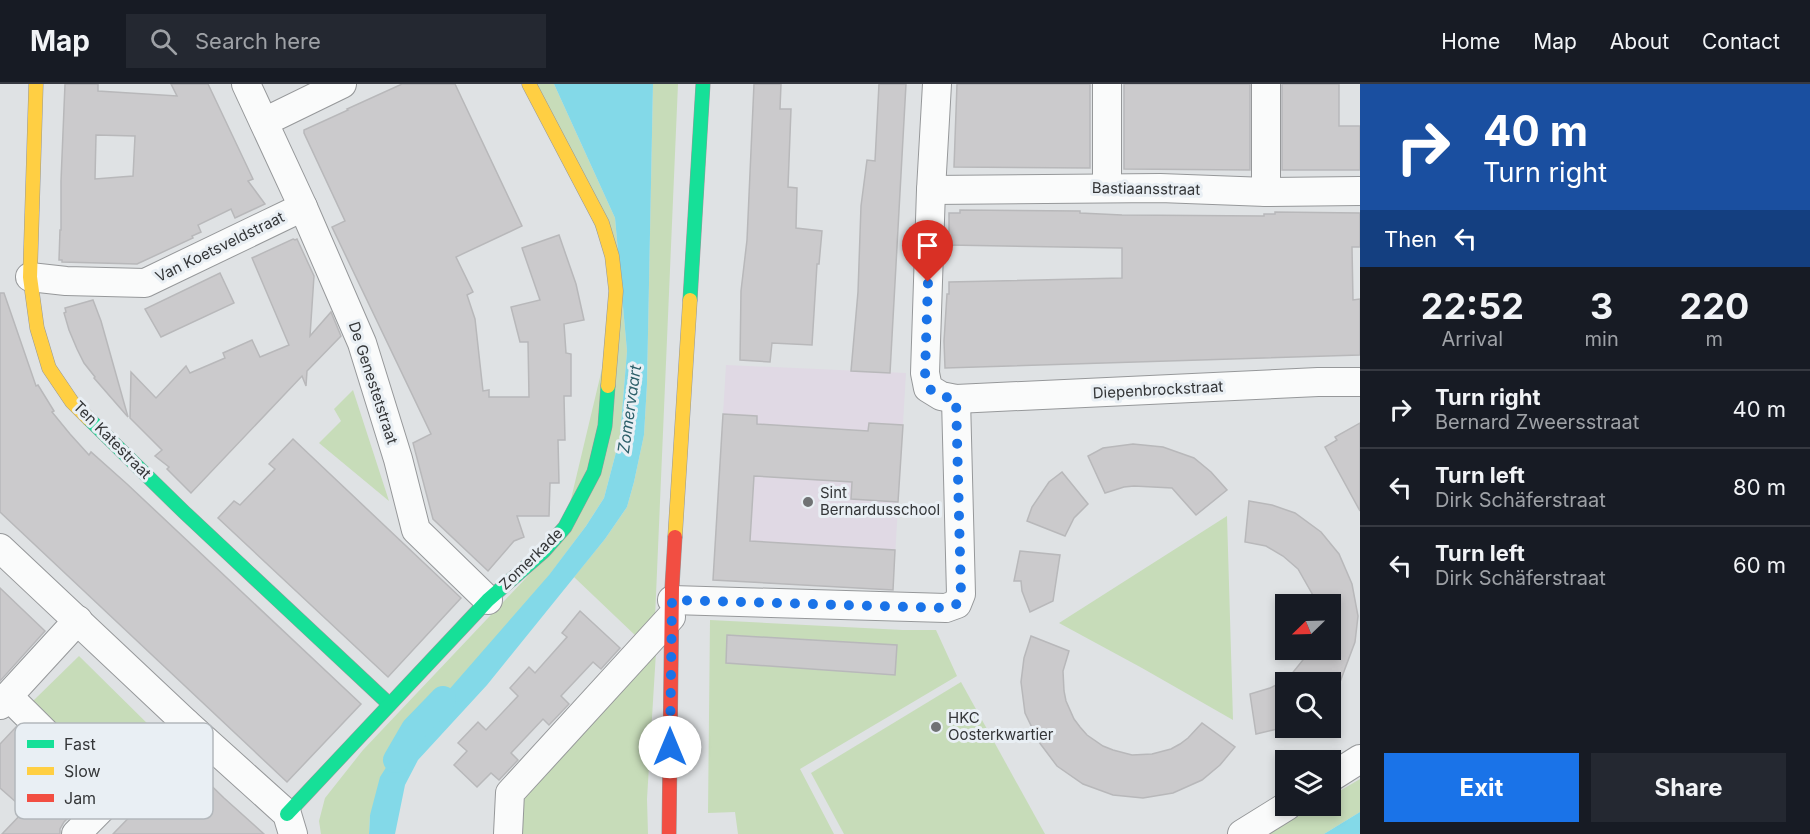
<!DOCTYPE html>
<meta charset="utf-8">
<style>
body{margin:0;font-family:Inter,sans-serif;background:#242831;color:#f1f3f6;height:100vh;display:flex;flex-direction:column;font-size:22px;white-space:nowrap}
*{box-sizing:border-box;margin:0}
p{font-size:20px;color:#9ea1a6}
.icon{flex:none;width:33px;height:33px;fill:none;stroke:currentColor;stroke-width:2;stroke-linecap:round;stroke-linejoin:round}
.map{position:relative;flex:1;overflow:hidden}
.sheet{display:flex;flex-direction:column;background:#171b24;width:450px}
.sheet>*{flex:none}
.top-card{background:#1a4fa0;color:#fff;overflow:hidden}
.needle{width:39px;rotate:247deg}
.fabs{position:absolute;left:1275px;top:510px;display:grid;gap:12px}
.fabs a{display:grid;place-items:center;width:66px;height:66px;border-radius:0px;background:#171b24;box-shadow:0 3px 9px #0003;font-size:30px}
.pin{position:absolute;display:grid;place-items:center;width:51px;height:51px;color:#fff;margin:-62px -26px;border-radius:50% 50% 50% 0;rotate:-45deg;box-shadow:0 0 6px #0007}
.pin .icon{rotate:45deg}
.me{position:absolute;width:66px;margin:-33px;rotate:0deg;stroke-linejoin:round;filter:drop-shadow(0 0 4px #0008)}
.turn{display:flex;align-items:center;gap:21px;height:126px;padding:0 24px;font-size:27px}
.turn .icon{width:78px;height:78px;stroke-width:2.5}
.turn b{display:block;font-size:42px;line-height:51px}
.then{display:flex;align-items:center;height:57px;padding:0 24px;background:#0003;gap:12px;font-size:22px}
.eta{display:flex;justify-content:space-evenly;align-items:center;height:102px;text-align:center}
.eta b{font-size:36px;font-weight:700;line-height:42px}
.cta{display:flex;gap:12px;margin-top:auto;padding:12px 24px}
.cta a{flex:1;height:69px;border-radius:0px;background:#1a73e8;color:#fff;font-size:24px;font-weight:700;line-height:69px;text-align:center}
.cta a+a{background:#242831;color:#f1f3f6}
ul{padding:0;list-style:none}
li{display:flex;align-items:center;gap:18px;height:78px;padding:0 24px;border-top:2px solid #363941}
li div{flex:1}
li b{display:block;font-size:22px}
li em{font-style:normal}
header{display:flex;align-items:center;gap:36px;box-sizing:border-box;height:84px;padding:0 30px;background:#171b24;border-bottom:2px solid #363941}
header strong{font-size:28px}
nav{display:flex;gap:33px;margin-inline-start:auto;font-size:21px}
.search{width:420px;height:54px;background:#242831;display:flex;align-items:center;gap:15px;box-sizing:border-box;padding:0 21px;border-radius:0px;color:#9ea1a6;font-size:22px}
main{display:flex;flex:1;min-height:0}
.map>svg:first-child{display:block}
.education{fill:#e0d9e4}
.green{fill:#c7dcb9}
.water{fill:#83d9e8}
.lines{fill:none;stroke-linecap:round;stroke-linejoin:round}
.canal{stroke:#83d9e8;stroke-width:26}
.building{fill:#cbcacc;stroke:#b8b8ba;stroke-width:1.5;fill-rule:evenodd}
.street-casing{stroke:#96989a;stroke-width:30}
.fast-casing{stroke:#96989a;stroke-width:15}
.slow-casing{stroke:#96989a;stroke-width:15}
.jam-casing{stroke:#96989a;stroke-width:15}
.street{stroke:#fafbfb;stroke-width:28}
.fast{stroke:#16e098;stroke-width:14}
.slow{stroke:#ffcf43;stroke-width:14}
.jam{stroke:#f24e42;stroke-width:14}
.route{stroke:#1a73e8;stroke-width:10;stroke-dasharray:0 18}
.poi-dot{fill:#707274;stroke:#e9eff4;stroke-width:2}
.labels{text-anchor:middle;stroke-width:6;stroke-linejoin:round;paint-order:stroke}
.street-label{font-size:15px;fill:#343638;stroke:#e9eff4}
.poi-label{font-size:15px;fill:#343638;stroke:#e9eff4;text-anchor:start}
.water-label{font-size:16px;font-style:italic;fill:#2d606a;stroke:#e9eff4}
.key{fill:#e9eff4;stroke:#b3b8bc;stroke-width:1.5}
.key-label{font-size:16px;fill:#343638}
</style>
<header>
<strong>Map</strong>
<div class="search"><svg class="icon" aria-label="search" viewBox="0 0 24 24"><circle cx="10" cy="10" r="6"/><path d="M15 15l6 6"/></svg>Search here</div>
<nav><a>Home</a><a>Map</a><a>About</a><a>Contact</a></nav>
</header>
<main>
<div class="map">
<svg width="1360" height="750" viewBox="0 0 1360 750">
<rect width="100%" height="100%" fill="#dfe2e4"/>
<polygon class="education" points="726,281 906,289 893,506 713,496"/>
<g class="green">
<polygon points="536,0 554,0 615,134 627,267 620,353 604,414 586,442 370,731 369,750 321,750 319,737 325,714 363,666 561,457 621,205"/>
<polygon points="653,0 678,0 655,534 637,553 574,493 605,455 627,423 634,398 644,351 647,300"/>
<polygon points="353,306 389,417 319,359 341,337 334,325"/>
<polygon points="1227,432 1233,636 1142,584 1059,539"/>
<polygon points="710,536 903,546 936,546 957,592 800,685 834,750 738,750 735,728 708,729"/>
<polygon points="656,568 647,715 648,750 518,750 520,716"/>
<polygon points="79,572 159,651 114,696 33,617"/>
<polygon points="961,598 1045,750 844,750 811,689"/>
<polygon points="1360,695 1360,728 1324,750 1265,750 1314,722 1330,722 1331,712"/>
</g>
<g class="water">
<polygon points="554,0 653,0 647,300 644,351 634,398 627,423 605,455 487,601 418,676 405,701 395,750 369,750 370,731 380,693 399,663 549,491 586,442 604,414 620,353 627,267 615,134"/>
<polygon points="1360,728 1360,750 1324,750"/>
</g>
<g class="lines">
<polyline class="canal" points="396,676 414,645 443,615"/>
</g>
<g class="building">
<path d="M65,0H98V7L177,12L171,0H208L253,95L248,97L265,120L235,134L231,125L198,141L201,148L192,152L193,154L137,180L62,178V176H59L60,146H61V97ZM96,51L135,52L133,92L95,95Z"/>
<polygon points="402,0 455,0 522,142 456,173 473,208 467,211 475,235 483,307 489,306 489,313 529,313 528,258 520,258 511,223 540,216 522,164 559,151 576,200 584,236 564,240 566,269 571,270 571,312 564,312 565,356 558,356 559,399 550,399 549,432 517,432 524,453 514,457 488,487 433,435 413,359 431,350 332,143 345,137 304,49 304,46 348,26 347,25"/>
<polygon points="754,0 781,0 780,25 791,25 788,103 797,104 796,144 822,147 819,180 817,180 812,261 772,259 770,278 740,276 741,207 747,156"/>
<polygon points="879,0 906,0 890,289 851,287 858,208 861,122 867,76 875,77"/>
<polygon points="957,0 1090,0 1090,84 954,83"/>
<polygon points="1124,0 1250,0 1250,86 1124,85"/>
<polygon points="1282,0 1339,0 1339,42 1360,42 1360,86 1282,86"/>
<polygon points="960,126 1080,127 1080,129 1122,131 1264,132 1264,130 1275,130 1275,128 1360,129 1360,163 1352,163 1353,216 1360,215 1360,271 945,284 944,257 947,210 949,210 949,198 1122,194 1122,164 949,161 949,129 960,129"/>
<polygon points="293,155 295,156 297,155 314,192 310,252 331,228 341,252 307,287 306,302 302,292 191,409 167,385 169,383 155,372 162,366 130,334 131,288 156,314 186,282 190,289 225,274 223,269 252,256 260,273 289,261 252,174"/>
<polygon points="220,189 234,219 161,253 145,225"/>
<polygon points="0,209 4,209 36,302 38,301 54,327 52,328 70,350 89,371 91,368 127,400 361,620 287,698 0,428"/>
<polygon points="93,216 101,237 128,333 94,294 95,293 84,279 77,265 69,246 64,229 66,228 65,224"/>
<polygon points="723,330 757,332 757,340 868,347 869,339 903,341 898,418 851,415 852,398 754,392 750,457 895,466 893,506 713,496"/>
<polygon points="1360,339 1360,427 1325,363 1337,356 1335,353"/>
<polygon points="293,355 461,514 388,593 218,434 234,417 240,421 275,385 269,380"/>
<polygon points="1133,360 1163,363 1194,374 1211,388 1227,406 1196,431 1172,404 1134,402 1124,403 1105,409 1088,372 1103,364"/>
<polygon points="1062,388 1088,420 1074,434 1065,452 1027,437 1032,423 1049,398"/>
<polygon points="1249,417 1272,421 1295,429 1321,448 1339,470 1352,500 1358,532 1355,558 1340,598 1338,598 1331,616 1330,598 1286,598 1286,643 1256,650 1250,610 1270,604 1286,596 1286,597 1311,566 1330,566 1330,520 1318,520 1298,485 1283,472 1266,462 1245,458"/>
<polygon points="1020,467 1060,471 1053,517 1030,528 1022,507 1021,497 1014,497"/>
<polygon points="0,504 45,547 0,597"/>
<polygon points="580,527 620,564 601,585 593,578 561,612 569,620 549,641 543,635 511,669 518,676 499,696 491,689 477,703 454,681 467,667 458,659 478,638 486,646 518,612 510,604 529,583 535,589 567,553 562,549"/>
<polygon points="727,551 897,561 895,591 726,579"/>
<polygon points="1031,552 1069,567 1063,587 1064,607 1066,617 1074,635 1080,643 1087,651 1103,662 1113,666 1132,671 1152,670 1171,665 1180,660 1188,654 1202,639 1235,663 1220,681 1202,696 1173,709 1143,714 1113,711 1083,700 1057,682 1039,658 1025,629 1021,598 1024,574"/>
<polygon points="16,643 88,714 64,738 60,745 60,750 2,750 25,726 0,704 0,660"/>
<polygon points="185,676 224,714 264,750 113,750"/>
</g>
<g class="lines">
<defs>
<g id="street">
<polyline points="246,0 303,123 362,259 398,375 416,446 488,516"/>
<polyline points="937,0 931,106 925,289 928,304 941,312 956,315 1318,298 1360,298"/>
<polyline points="1107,0 1107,104"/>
<polyline points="1266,0 1266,108"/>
<polyline points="264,38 342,0"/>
<polyline points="931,106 1160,104 1266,108 1360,107"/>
<polyline points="30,193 66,197 145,199 303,123"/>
<polyline points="0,464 186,639 287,730 293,750"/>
<polyline points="672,516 946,524 957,520 961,510 956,315"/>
<polyline points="8,612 111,714"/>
<polyline points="0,621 78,536"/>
<polyline points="1330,694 1360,675"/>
<polyline points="76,750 186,639"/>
<polyline points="508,750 510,709 671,533"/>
<polyline points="1242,750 1287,722"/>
</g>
<g id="fast">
<polyline points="690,216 703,0"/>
<polyline points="89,335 184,428 389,620"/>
<polyline points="287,730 488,516 544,467 565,443 594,388 605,342 608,302"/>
</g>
<g id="slow">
<polyline points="36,0 30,193 37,244 49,284 72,318 89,335"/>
<polyline points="529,0 602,139 612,172 616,207 608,302"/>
<polyline points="675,453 690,216"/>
</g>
<polyline id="jam" points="669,750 672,503 675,453"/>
</defs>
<use href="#street" class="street-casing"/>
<use href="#fast" class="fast-casing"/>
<use href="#slow" class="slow-casing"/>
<use href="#jam" class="jam-casing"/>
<use href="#street" class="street"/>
<use href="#fast" class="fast"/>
<use href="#slow" class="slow"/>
<use href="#jam" class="jam"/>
</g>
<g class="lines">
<polyline class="route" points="670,663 672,516 946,524 957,520 961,510 956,315 941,312 928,304 925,289 928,198"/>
</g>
<g class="poi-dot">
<circle cx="808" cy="418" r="6"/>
<circle cx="936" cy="643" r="6"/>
</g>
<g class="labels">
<g class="street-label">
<text transform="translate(1146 105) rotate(1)" y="5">Bastiaansstraat</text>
<text transform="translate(220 163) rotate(-26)" y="5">Van Koetsveldstraat</text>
<text transform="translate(373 299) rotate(72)" y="5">De Genestetstraat</text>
<text transform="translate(1158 306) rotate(-3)" y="5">Diepenbrockstraat</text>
<text transform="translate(112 356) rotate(45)" y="5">Ten Katestraat</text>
<text transform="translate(531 475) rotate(-44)" y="5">Zomerkade</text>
</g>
<g class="poi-label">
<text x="820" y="414">Sint<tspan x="820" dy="17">Bernardusschool</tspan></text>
<text x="948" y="639">HKC<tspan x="948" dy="17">Oosterkwartier</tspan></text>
</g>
<g class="water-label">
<text transform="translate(629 325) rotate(-82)" y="6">Zomervaart</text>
</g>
</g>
<rect x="15" y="639" width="198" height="96" rx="9" class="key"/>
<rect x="27" y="656" width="27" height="8" fill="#16e098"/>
<rect x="27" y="683" width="27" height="8" fill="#ffcf43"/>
<rect x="27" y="710" width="27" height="8" fill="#f24e42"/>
<g class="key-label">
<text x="64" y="666">Fast</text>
<text x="64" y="693">Slow</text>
<text x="64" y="720">Jam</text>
</g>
</svg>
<div class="fabs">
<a><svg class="needle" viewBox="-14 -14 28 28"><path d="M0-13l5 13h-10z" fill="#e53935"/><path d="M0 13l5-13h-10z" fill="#9ea1a6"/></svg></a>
<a><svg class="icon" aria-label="search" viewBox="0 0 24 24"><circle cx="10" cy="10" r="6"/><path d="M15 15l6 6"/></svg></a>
<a><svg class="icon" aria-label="layers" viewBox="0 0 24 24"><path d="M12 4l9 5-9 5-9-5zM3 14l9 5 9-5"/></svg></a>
</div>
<div class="pin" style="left:928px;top:198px;background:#d93025"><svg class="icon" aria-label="arrive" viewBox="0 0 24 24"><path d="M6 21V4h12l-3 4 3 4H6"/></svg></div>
<svg class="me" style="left:670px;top:663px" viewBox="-20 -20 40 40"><circle r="19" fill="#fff"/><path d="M0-13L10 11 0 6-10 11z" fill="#1a73e8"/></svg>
</div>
<section class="sheet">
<div class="top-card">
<div class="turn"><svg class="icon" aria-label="right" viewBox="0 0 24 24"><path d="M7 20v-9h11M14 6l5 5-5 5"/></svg><div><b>40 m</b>Turn right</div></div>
<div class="then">Then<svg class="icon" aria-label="left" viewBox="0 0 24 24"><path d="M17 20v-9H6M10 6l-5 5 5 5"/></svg></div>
</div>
<div class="eta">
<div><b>22:52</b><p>Arrival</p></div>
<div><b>3</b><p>min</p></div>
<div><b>220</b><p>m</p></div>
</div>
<ul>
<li><svg class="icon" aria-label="right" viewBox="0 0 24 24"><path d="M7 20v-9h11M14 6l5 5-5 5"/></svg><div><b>Turn right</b><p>Bernard Zweersstraat</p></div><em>40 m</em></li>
<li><svg class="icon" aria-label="left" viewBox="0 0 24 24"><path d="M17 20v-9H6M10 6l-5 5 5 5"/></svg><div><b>Turn left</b><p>Dirk Schäferstraat</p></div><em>80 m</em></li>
<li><svg class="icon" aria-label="left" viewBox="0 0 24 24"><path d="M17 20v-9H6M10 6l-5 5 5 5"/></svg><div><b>Turn left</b><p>Dirk Schäferstraat</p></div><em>60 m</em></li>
</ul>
<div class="cta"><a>Exit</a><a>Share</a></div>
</section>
</main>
